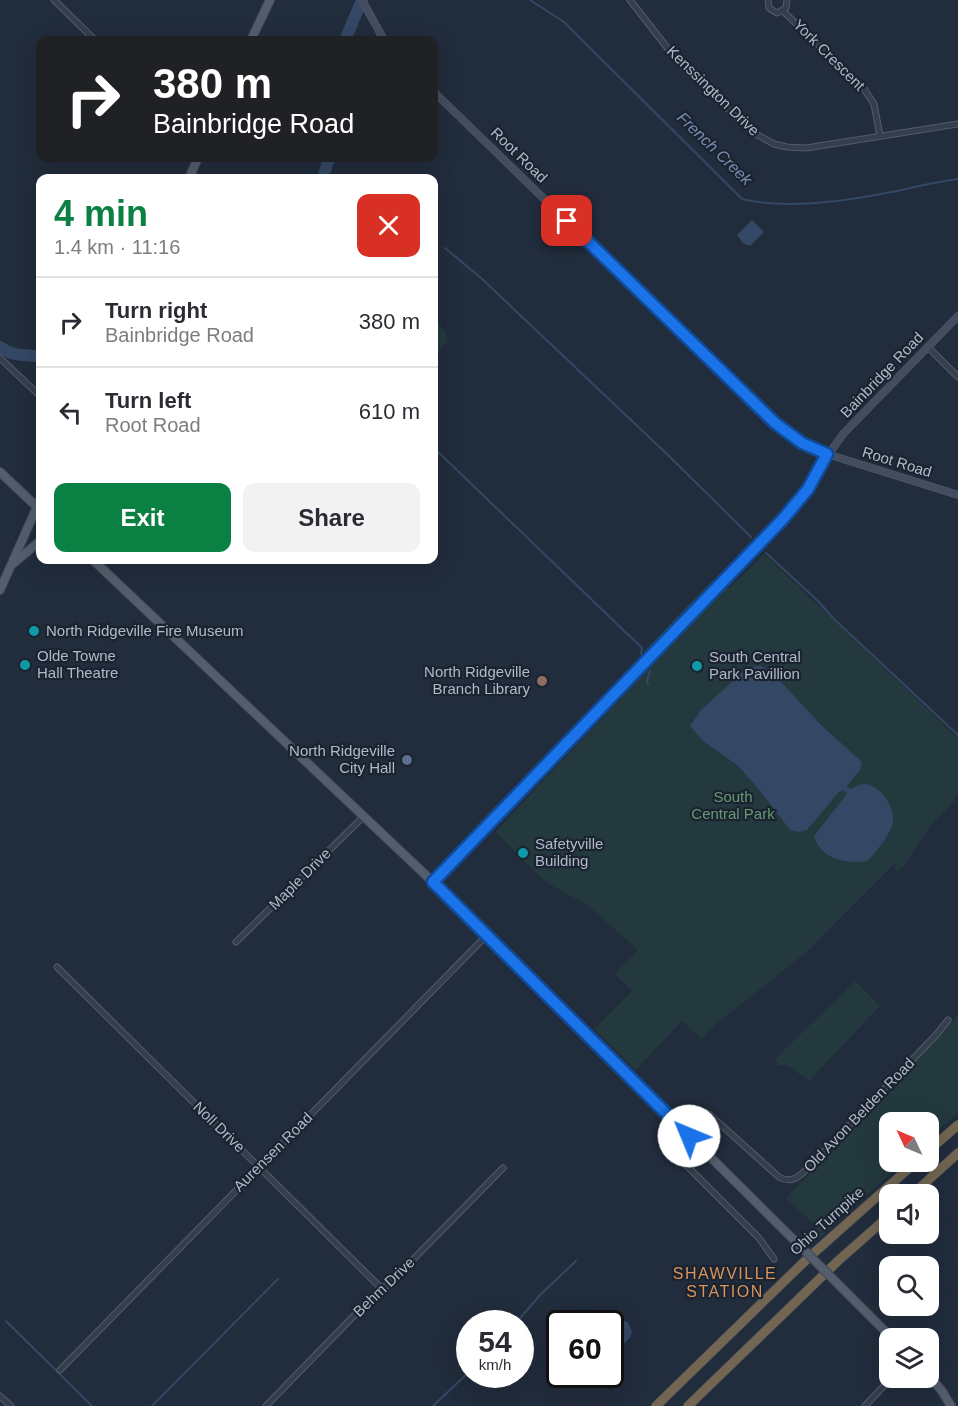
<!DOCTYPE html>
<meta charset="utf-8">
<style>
body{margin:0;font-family:Helvetica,sans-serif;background:#f2f2f3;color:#2b2b33;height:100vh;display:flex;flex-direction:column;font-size:22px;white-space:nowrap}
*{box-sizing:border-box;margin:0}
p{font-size:20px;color:#7c7c81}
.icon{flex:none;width:33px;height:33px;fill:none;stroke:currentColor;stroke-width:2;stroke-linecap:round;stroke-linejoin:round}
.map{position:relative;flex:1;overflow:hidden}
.side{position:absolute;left:36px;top:174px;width:402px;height:390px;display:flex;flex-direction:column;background:#fff;border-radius:12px;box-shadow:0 6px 24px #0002}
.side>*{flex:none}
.top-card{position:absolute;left:36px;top:36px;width:402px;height:126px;border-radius:12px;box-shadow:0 6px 24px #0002;background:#202124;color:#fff;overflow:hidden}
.needle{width:39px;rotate:314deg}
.buttons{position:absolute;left:879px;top:1112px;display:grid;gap:12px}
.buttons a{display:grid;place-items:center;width:60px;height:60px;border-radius:12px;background:#fff;box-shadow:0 6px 24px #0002;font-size:30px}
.speed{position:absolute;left:456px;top:1310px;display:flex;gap:12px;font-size:30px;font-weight:700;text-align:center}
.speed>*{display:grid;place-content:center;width:78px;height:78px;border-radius:50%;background:#fff;box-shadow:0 6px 24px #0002;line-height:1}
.speed small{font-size:15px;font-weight:400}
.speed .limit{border:3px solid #111;border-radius:9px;background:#fff;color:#111}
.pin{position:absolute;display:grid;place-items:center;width:51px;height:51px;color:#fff;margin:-26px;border-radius:12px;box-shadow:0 3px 9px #0006}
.me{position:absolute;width:66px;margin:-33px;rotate:315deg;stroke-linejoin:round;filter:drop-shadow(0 0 4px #0008)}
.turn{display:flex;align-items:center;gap:21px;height:126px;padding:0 18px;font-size:27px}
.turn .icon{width:78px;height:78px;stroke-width:2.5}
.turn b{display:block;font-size:42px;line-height:51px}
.round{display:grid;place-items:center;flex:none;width:63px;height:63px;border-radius:12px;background:#f2f2f3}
.overview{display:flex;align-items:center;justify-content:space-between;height:102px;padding:0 18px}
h1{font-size:36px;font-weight:700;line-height:45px;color:#0b8043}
.action{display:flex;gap:12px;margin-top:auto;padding:12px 18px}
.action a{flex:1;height:69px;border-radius:12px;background:#0b8043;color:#fff;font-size:24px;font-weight:700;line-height:69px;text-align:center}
.action a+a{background:#f2f2f3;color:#2b2b33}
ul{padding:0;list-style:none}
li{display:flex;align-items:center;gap:18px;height:90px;padding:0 18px;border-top:2px solid #e1e1e2}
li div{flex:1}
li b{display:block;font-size:22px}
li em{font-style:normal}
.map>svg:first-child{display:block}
.green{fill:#23393d}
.water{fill:#344764}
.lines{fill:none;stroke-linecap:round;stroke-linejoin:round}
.stream{stroke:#344764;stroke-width:2}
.river{stroke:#344764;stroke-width:12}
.street-casing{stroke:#535c6a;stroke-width:7}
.secondary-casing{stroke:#535c6a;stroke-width:8}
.primary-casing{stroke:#3e4755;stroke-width:10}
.highway-casing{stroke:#404957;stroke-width:10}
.street{stroke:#353e4c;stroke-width:5}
.secondary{stroke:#434d5f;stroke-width:7}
.primary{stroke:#535d6c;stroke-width:8}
.highway{stroke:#726652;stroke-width:9}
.primary-bridge-casing{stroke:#3e4755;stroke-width:10;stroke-linecap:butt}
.primary-bridge{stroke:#535d6c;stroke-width:8}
.route-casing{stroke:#114b97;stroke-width:15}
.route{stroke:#1a73e8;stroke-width:10}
.culture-dot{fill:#0f9aa8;stroke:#1b2331;stroke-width:2}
.education-dot{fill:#8d6e63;stroke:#1b2331;stroke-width:2}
.service-dot{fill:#5c6f8a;stroke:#1b2331;stroke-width:2}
.labels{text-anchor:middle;stroke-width:4.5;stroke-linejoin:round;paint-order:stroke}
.street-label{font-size:15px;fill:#b0b9c8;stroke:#1b2331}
.poi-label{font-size:15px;fill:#b0b9c8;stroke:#1b2331;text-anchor:start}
.park-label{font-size:15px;fill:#669a73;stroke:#1b2331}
.water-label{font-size:16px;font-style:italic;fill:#778eb1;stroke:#1b2331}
.neighbourhood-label{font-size:16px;letter-spacing:1.5px;fill:#d8945b;stroke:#1b2331}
</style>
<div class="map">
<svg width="958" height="1406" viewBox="0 0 958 1406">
<rect width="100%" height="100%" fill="#212c3c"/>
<g class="green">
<path d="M434,320C442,326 447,331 447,342L434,356Z"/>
<polygon points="764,554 958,738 958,793 953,798 955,801 932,824 903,867 897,872 894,868 896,862 807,952 715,1025 701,1039 682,1021 636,1070 594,1029 632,991 615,974 638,950 587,905 547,883 495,832 727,586 730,588"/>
<polygon points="707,585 709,588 644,655 644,651"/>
<polygon points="855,981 880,1006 809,1081 787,1065 778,1065 775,1059"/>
<polygon points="958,1015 958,1113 929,1139 928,1122 890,1122 890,1161 904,1161 814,1243 813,1237 816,1226 786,1198 907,1075 909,1071 907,1068"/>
</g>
<g class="water">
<polygon points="752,220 764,232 750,246 743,243 737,235"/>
<path d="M761,666L773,673L821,725L862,762L860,770L847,786L851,789C855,787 859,784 864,784C881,785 898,810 892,826C887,839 877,850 868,861C846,864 821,860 814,836L846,795L847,793L843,790L838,793L807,830L800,832L790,830L757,787L737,765L702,740L690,726L701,710L748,667Z"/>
<polygon points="612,1316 628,1322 632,1332 630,1338 611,1356 610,1323 603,1323"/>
</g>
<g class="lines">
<g class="stream">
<path d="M530,0L564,22L742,199C783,209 839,202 881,194C906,190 932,182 958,179"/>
<polyline points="445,248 481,278 669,456 751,537"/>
<polyline points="434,448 642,648 641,654"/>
<polyline points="766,553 818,601 833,618 958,735"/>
<polyline points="648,684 647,681 650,671"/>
<polyline points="6,1321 92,1406"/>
<polyline points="516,1323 540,1295 576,1261"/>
<polyline points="152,1406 278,1279"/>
<polyline points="433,1406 470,1371"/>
</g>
<g class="river">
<polyline points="345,40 362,0"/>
<polyline points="323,178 329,158"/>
<path d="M0,347C13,357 25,355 40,356"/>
</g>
<defs>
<g id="street">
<polyline points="54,0 95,40"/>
<polyline points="630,0 679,63 752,132 774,144 787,147 806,148 958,124"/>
<polyline points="768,0 769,8 777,13 786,8 787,0"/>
<polyline points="783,11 864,89 874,104 880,136"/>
<polyline points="928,347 958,377"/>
<polyline points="0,358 40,396"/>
<polyline points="236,942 364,816"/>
<polyline points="57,967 381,1288"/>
<path d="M677,1124C687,1114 695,1107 709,1114L779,1177C791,1184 799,1177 808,1168L937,1034L948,1020"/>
<path d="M689,1136C682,1144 676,1152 683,1162L759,1238L774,1259"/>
<polyline points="60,1370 487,935"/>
<polyline points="0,1396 11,1406"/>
<polyline points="266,1406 381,1288 388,1285 503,1168"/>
<polyline points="865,1406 892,1377"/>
</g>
<g id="secondary">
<polyline points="362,0 384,40"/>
<polyline points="434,92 775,423 802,443 825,453"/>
<polyline points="827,454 958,495"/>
<path d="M433,882L783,519C807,492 822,461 844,433L958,316"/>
</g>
<g id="primary">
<polyline points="251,40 270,0"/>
<polyline points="189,178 198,158"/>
<polyline points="0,472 39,509"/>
<polyline points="93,560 433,882 793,1239"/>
<polyline points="14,563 40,541"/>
<polyline points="0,590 40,500"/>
<polyline points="840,1286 892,1338"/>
<polyline points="928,1375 942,1391 951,1406"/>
</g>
<g id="highway">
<polyline points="928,1151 958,1125"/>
<polyline points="913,1194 958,1153"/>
<polyline points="656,1406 806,1260 917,1161"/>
<polyline points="688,1406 839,1260 890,1215"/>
</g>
</defs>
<use href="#street" class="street-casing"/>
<use href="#secondary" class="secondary-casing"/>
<use href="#primary" class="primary-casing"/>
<use href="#highway" class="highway-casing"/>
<use href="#street" class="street"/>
<use href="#secondary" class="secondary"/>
<use href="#primary" class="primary"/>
<use href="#highway" class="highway"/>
<defs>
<polyline id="primary-bridge" points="793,1239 840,1286"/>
</defs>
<use href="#primary-bridge" class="primary-bridge-casing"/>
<use href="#primary-bridge" class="primary-bridge"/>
</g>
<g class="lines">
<defs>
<polyline id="route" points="567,221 775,423 802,443 827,454 808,489 783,519 433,882 689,1136"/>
</defs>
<use href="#route" class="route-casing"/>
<use href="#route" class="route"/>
</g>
<g class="culture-dot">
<circle cx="34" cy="631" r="6"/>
<circle cx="25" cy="665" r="6"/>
<circle cx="697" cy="666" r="6"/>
<circle cx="523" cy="853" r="6"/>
</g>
<circle class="education-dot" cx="542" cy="681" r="6"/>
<circle class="service-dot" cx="407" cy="760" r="6"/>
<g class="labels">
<g class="street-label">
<text transform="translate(829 55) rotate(45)" y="5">York Crescent</text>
<text transform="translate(713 91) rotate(44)" y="5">Kenssington Drive</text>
<text transform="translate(519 155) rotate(44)" y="5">Root Road</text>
<text transform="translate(882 375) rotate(-46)" y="5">Bainbridge Road</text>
<text transform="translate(897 462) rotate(17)" y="5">Root Road</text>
<text transform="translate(300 879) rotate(-45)" y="5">Maple Drive</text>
<text transform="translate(859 1115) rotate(-46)" y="5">Old Avon Belden Road</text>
<text transform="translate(219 1127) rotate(44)" y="5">Noll Drive</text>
<text transform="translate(273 1152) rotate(-45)" y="5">Aurensen Road</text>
<text transform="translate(827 1221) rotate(-42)" y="5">Ohio Turnpike</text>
<text transform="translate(384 1287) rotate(-44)" y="5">Behm Drive</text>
</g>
<g class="poi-label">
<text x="46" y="636">North Ridgeville Fire Museum</text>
<text x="37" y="661">Olde Towne<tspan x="37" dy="17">Hall Theatre</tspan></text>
<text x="709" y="662">South Central<tspan x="709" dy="17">Park Pavillion</tspan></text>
<text x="530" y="677" text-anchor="end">North Ridgeville<tspan x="530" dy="17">Branch Library</tspan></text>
<text x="395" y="756" text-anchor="end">North Ridgeville<tspan x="395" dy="17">City Hall</tspan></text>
<text x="535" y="849">Safetyville<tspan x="535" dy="17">Building</tspan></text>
</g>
<g class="park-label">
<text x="733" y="802">South<tspan x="733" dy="17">Central Park</tspan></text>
</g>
<g class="water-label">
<text transform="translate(715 148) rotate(44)" y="6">French Creek</text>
</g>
<g class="neighbourhood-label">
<text x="725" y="1279">SHAWVILLE<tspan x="725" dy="18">STATION</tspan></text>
</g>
</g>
</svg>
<div class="buttons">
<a><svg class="needle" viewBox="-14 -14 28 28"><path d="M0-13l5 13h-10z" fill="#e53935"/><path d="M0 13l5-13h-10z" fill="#7c7c81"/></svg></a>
<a><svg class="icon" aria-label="sound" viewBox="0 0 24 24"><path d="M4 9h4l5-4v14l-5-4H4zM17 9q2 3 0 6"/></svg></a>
<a><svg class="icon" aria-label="search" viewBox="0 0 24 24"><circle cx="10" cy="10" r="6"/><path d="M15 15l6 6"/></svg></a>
<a><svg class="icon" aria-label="layers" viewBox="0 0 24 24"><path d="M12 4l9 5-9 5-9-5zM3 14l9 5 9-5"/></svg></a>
</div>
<div class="speed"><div>54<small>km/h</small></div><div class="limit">60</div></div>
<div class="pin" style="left:567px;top:221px;background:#d93025"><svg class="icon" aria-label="arrive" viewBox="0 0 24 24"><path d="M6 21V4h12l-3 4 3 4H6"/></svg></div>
<svg class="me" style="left:689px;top:1136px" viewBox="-20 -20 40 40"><circle r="19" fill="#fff"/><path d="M0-13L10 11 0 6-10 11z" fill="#1a73e8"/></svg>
<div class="top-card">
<div class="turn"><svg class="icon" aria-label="right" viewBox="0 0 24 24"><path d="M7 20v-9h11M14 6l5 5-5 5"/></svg><div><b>380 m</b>Bainbridge Road</div></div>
</div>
<section class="side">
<div class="overview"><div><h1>4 min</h1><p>1.4 km · 11:16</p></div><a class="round" style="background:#d93025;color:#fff"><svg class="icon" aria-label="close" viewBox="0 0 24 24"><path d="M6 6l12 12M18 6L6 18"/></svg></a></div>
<ul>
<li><svg class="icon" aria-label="right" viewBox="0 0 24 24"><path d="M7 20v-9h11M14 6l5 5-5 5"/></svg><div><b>Turn right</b><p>Bainbridge Road</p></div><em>380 m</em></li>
<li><svg class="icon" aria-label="left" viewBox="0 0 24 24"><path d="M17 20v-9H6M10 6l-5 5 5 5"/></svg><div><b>Turn left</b><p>Root Road</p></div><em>610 m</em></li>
</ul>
<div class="action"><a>Exit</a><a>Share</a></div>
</section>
</div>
